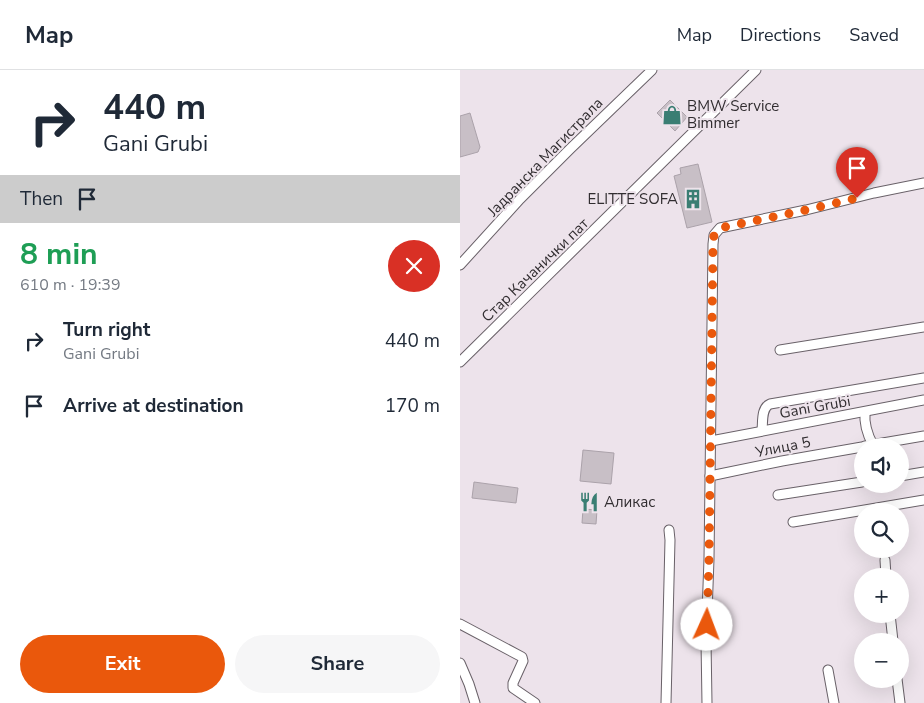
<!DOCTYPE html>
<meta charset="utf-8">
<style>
body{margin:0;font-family:"Nunito Sans",sans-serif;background:#f6f6f7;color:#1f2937;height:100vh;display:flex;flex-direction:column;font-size:19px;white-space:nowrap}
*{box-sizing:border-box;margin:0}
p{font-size:16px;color:#747a83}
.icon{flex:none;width:28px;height:28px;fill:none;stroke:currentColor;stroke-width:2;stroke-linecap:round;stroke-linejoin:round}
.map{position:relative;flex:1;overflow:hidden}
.side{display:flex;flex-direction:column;background:#fff;width:460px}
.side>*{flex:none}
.hud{background:#fff;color:#1f2937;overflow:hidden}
.controls{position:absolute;left:394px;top:368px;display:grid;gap:10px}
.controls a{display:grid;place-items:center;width:55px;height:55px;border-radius:50%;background:#fff;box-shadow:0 5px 20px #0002;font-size:25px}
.pin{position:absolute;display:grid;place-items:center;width:42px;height:42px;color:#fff;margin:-51px -21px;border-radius:50% 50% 50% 0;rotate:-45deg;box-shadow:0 0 5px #0007}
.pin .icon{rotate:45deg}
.me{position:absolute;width:55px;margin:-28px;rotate:2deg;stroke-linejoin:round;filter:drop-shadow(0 0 4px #0008)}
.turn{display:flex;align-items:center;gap:18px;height:105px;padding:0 20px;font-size:22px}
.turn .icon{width:65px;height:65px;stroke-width:2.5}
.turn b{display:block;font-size:35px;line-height:42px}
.then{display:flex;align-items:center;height:48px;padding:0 20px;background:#0003;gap:10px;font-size:19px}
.round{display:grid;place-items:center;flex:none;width:52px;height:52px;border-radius:26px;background:#f6f6f7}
.head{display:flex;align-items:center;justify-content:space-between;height:85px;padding:0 20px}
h1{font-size:30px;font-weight:700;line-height:38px;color:#1e9e55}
.action{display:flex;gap:10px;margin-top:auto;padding:10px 20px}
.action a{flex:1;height:58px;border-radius:30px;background:#ea580c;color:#fff;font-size:20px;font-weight:700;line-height:58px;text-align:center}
.action a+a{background:#f6f6f7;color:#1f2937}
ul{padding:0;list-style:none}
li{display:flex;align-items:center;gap:15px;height:65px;padding:0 20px}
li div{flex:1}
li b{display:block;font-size:19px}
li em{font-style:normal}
header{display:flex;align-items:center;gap:30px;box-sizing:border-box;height:70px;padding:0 25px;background:#fff;border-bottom:1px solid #e0e1e3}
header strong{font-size:24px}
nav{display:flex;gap:28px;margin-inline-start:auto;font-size:18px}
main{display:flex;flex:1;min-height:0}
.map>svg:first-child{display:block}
.building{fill:#c8bfc6;stroke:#aba2aa}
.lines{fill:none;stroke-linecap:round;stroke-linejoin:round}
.minor-casing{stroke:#696168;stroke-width:11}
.minor{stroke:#fff;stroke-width:9}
.route{stroke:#ea580c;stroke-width:9;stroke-dasharray:0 16.2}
.labels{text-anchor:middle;stroke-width:4;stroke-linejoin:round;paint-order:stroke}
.poi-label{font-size:15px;fill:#312d30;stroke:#ede3eb;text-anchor:start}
.street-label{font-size:15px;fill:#312d30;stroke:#ede3eb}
</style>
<header>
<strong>Map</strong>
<nav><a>Map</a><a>Directions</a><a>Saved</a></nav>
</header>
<main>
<section class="side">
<div class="hud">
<div class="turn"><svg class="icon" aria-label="right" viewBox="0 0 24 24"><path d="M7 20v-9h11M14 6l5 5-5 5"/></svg><div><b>440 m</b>Gani Grubi</div></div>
<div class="then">Then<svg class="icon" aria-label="arrive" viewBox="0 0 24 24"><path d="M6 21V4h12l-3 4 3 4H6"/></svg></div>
</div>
<div class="head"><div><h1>8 min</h1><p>610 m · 19:39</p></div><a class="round" style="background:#d93025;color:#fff"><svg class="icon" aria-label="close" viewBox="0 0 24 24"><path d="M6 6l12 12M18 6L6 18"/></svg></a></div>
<ul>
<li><svg class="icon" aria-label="right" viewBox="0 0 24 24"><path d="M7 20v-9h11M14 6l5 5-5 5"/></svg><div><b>Turn right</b><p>Gani Grubi</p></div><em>440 m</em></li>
<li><svg class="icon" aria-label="arrive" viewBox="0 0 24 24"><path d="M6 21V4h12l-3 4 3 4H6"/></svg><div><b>Arrive at destination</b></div><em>170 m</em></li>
</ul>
<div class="action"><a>Exit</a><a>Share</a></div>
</section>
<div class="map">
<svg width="464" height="633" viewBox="0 0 464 633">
<rect width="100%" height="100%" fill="#ede3eb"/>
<g class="building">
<polygon points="210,30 227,47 215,61 197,43"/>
<polygon points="10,43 20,77 18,82 0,87 0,46"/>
<polygon points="238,94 252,152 227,158 214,106 221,104 220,98"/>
<polygon points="123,380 154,383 151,414 120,411"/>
<polygon points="14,412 58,418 56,433 12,428"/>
<polygon points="123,439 137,440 136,454 122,453"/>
</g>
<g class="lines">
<defs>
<g id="minor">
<polyline points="0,195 60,129 110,79 192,0"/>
<polyline points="320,280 464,257"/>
<polyline points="0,292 296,0"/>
<path d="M405,342C404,354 407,364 413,375"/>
<path d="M302,360C303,352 301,338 310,334L464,308"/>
<polyline points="251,371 464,330"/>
<polyline points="405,376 464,366"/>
<polyline points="250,406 322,391 402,377"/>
<polyline points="440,406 464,402"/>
<polyline points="318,425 402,412"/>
<polyline points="333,452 464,430"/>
<polyline points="425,490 426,506"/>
<polyline points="430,544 433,571"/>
<polyline points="0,554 62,587 63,591 53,613 53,618 75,633"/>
<polyline points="0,593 9,614 15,633"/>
<polyline points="368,600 374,633"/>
<polyline points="437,609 440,633"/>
<polyline points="206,633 210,470 209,460"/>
<polyline points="247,633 246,571 249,489 253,174 254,165 260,158 346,140 414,123 464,113"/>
</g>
</defs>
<use href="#minor" class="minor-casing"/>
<use href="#minor" class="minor"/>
</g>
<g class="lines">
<polyline class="route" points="247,555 249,490 253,174 254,165 260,158 346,140 397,128"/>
</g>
<defs>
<symbol id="shop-bare" viewBox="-9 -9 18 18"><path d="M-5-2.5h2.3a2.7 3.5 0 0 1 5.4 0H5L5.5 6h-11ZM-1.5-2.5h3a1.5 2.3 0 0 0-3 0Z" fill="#3a7e73" stroke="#ede3eb" stroke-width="2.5" paint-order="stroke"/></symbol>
<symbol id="building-bare" viewBox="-9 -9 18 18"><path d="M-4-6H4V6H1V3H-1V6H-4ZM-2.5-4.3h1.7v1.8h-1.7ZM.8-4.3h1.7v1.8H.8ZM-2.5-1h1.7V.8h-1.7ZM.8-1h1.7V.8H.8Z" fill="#3a7e73" stroke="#ede3eb" stroke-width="2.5" paint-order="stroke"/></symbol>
<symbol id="restaurant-bare" viewBox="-9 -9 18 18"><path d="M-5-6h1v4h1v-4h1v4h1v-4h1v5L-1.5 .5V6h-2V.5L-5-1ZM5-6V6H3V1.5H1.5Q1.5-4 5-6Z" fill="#3a7e73" stroke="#ede3eb" stroke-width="2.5" paint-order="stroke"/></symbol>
</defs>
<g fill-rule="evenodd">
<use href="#shop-bare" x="198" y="31" width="28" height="28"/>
<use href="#building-bare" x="219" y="115" width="28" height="28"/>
<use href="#restaurant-bare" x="115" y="418" width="28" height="28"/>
</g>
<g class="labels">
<g class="poi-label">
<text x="227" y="41">BMW Service<tspan x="227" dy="17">Bimmer</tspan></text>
<text x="218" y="134" text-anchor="end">ELITTE SOFA</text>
<text x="144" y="437">Аликас</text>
</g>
<g class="street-label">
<text transform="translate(85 87) rotate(-46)" y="5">Јадранска Магистрала</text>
<text transform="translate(75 200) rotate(-44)" y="5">Стар Качанички пат</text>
<text transform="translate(355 337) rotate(-10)" y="5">Gani Grubi</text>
<text transform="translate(323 377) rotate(-11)" y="5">Улица 5</text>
</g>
</g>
</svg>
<div class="controls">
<a><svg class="icon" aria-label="sound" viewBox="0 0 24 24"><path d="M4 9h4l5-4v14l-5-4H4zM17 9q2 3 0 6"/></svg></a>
<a><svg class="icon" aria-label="search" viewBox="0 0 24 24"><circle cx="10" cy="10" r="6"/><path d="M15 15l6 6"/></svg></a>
<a>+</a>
<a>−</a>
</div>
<div class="pin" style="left:397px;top:128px;background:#d93025"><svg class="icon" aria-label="arrive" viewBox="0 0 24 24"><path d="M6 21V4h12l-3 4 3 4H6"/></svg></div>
<svg class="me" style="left:247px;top:555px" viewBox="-20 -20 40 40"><circle r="19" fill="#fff"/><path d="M0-13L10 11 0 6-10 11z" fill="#ea580c"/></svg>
</div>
</main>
